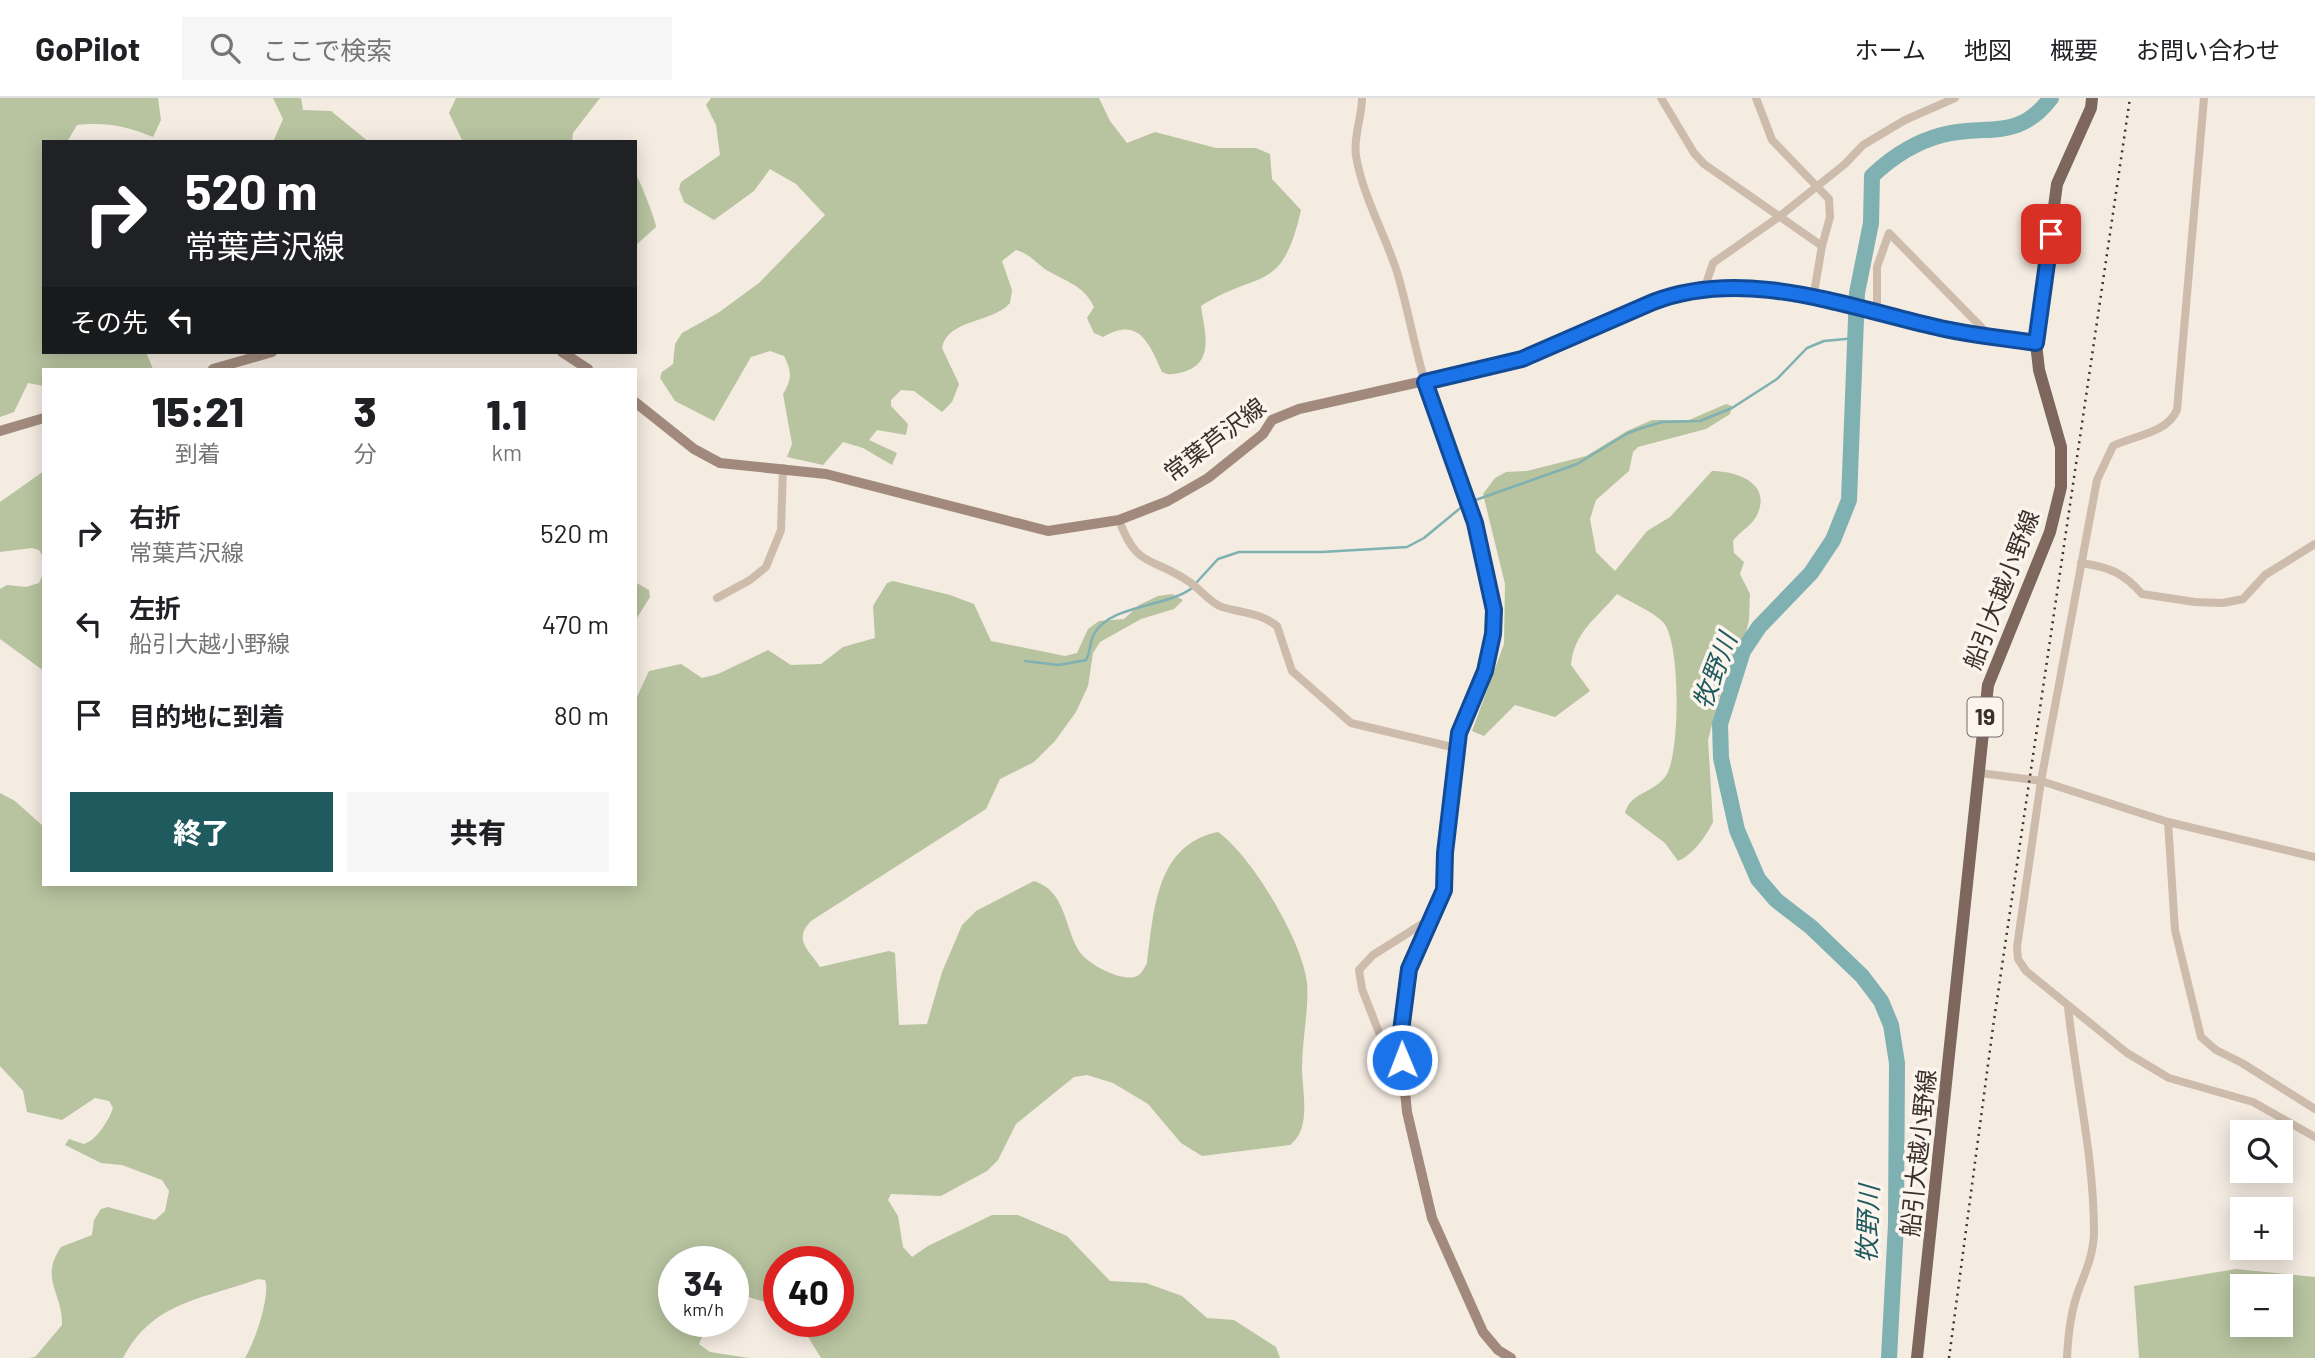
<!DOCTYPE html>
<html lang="ja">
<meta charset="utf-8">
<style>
body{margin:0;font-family:Barlow,"Noto Sans JP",sans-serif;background:#f6f6f6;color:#202124;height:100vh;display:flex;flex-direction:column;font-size:26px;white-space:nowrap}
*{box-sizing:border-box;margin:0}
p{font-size:23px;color:#757577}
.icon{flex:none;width:38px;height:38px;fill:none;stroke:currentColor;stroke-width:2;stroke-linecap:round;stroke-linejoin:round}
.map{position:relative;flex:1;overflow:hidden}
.side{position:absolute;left:42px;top:270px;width:595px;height:518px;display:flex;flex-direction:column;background:#fff;border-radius:0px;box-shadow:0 4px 18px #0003}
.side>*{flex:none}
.hud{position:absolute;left:42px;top:42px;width:595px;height:214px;border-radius:0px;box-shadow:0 4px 18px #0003;background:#202124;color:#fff;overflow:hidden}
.buttons{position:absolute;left:2230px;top:1022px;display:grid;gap:14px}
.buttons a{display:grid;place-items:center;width:63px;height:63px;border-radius:0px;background:#fff;box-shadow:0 4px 18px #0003;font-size:35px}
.speed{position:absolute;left:658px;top:1148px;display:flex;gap:14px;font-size:35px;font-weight:700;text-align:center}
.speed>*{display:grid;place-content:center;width:91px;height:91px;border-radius:50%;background:#fff;box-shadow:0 4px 18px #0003;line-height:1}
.speed small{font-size:18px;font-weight:400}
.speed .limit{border:10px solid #d22;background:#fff;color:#111}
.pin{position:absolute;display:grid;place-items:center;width:60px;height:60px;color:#fff;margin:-30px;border-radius:14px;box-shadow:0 4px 10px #0006}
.me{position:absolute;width:77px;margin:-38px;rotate:359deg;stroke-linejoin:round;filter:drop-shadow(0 0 5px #0008)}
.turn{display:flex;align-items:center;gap:24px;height:147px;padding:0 28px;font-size:32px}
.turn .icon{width:91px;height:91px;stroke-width:2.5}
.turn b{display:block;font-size:49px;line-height:60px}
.then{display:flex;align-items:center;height:66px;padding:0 28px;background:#0003;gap:14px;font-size:26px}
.eta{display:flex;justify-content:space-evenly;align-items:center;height:119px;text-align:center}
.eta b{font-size:42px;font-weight:800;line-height:49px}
.action{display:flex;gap:14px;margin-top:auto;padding:14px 28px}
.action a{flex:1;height:80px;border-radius:0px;background:#1f5a5e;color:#fff;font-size:28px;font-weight:800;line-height:80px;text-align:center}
.action a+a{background:#f6f6f6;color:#202124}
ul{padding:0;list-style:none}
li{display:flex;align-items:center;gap:21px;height:91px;padding:0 28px}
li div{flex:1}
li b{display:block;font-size:26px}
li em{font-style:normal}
header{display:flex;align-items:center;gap:42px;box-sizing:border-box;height:98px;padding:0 35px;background:#fff;border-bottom:2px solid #e0e0e0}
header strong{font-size:33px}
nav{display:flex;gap:38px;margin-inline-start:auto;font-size:24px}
.search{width:490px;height:63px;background:#f6f6f6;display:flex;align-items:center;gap:18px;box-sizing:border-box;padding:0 24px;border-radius:0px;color:#757577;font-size:26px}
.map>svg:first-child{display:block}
.green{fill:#b8c4a0;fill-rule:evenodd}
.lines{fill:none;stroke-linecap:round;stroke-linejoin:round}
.stream{stroke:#7fb0b2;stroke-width:2.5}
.river{stroke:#7fb0b2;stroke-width:16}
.street{stroke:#cdbbac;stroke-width:8}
.secondary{stroke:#a18a7d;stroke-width:10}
.primary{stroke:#7d675c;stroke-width:12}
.rail{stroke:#3b302b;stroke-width:2.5;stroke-dasharray:2 5;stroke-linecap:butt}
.route-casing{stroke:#114b97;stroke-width:18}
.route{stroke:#1a73e8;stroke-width:12}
.labels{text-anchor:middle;stroke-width:7;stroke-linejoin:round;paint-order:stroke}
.shield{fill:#fbf5ee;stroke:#756b66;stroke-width:2}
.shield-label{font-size:23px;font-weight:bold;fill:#3b302b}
.street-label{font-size:24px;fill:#3b302b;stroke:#fbf5ee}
.water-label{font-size:26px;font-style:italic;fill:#1f5a5e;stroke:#fbf5ee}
</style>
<header>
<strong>GoPilot</strong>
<div class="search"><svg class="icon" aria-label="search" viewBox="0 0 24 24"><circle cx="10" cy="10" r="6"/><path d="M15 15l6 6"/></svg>ここで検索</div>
<nav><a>ホーム</a><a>地図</a><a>概要</a><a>お問い合わせ</a></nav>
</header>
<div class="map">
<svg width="2315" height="1260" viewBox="0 0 2315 1260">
<rect width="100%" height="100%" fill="#f4ebe1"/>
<g class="green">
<path d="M0,0H158L161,22L153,39C126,28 106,24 77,27L67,44H44V254H146L153,271H44V288L28,285L14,314L0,319Z"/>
<polygon points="273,0 301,0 303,12 331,13 369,44 273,44 283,21"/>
<polygon points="456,0 600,0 573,35 572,44 463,44 449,15"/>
<path d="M711,0H1099L1110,23L1127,45L1155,34L1216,50H1256L1270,56L1272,81L1301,112C1282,197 1259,171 1201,208C1204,232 1216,265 1183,274C1175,276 1169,278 1162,274C1149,244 1138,218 1103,239L1094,235L1087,220L1094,209C1085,189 1068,184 1050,174C1037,167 1031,156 1016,152L1002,163L1012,192L1010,205C993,225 947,221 942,250L959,286L952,304L942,314L914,293L901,292L891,302V308L908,326L906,337L877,332L869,342L897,355L892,367L863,350L843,344L823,367L787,359L792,346L783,296C792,282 792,273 784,258L770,253L751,259L714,323L675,303L660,280L662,274L673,266L675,246L682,235L718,215L759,185L825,117L796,86L770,71L754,93L714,122L684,104L679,91L681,84L720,57L716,27L706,7Z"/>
<path d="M635,76C639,79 656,124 656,129L635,148Z"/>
<path d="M1726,306L1732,308L1730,316L1706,331L1638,349L1633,354L1629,373L1596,402L1590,421L1596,454L1615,473L1647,433L1670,419L1712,373C1736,373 1774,385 1756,419C1751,428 1739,434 1733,443L1734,455L1744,464L1740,476L1750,496L1749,522L1743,547L1724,581L1708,642L1713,724C1706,738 1693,757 1678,763L1665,745L1625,715C1631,693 1656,695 1667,676C1680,653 1681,543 1663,524C1652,513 1630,504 1617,496C1596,521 1574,534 1571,567L1590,593L1555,619L1515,607L1484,638L1472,633L1504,546L1505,486L1483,396L1495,380L1506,374L1527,373L1586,358L1627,333L1652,322H1689Z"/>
<polygon points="44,373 44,461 39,452 32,450 0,454 0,404"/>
<polygon points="44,474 44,573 0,541 0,491 7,487 26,489 39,485"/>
<path d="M893,483L950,497L974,506L991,543L1065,558L1077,555L1088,531L1099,523L1124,521L1139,507L1158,498L1172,496L1183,502L1174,511L1141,521L1100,544L1093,555L1088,588L1076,614L1055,643L1034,664L1000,681L986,711L811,823C793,842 808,851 820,869L889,853L895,855L899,927L927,926L942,874L962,827L976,813L1034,783C1066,793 1064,829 1079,853C1087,866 1123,885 1137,878C1142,876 1144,870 1147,865C1154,814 1155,747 1218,734C1252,758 1303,844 1307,885C1309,913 1302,942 1302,970C1302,993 1312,1031 1290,1047L1202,1058L1181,1045L1148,1006L1113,985L1087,977L1074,979L1016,1026L998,1062L987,1073L941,1098L891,1096L888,1102L898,1118L903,1149L912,1159L928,1148L992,1117H1018L1067,1138L1110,1183L1146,1185L1182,1198L1207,1220L1234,1222L1276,1249L1280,1260H821L805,1234L791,1223H838V1164H779V1213L768,1205L733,1194V1164H674V1223H709L699,1246L710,1254L749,1260H245C254,1246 271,1197 265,1182L258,1181C204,1201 153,1203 123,1260H29L35,1259L62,1227C63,1195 39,1181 61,1149L92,1137L94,1122L101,1111L108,1109L155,1122L165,1113L169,1093L162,1082L122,1067L101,1065L65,1047L69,1041L84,1046C97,1042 109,1022 113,1010L109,1003L95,1000L62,1022L27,1014L23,993L0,968V695L15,703L44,729V786H635V603L649,573L681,566L702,580L718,576L768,552L791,567L821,566L843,549L875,540L873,508L887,485Z"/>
<polygon points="635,484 649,492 650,499 635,523"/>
<path d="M2236,1171L2315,1179V1260H2139L2134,1188ZM2242,1188H2280V1227H2242Z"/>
</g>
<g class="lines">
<g class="stream">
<polyline points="1470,404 1577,366 1628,335 1645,329 1662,324 1700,323 1732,310 1777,281 1807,250 1824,243 1856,240"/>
<polyline points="1196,485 1218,461 1239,454 1322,454 1407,449 1424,440 1464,407"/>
<path d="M1025,563L1059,567L1086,562C1091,554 1089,545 1094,536C1111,506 1168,509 1192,490"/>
</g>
<path class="river" d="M1889,1260L1896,1126L1897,965L1891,927L1881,903L1862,878L1811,829L1776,802L1758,781L1737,732L1721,660L1720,626L1743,553L1759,529L1811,475L1833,442L1849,402L1857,195L1871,125L1872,78C1892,59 1915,44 1942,37C1988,25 2016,45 2051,0"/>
<g class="street">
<path d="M1362,0C1362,20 1353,39 1356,58C1363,99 1385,136 1397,174C1408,210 1414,248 1425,284"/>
<polyline points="1661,0 1694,55 1704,66 1822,148"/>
<polyline points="1756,0 1772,42 1829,101 1830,119 1822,148 1813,201"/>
<path d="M2204,0L2177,312C2166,336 2135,337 2113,348L2097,382L2041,683L2017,849L2018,861L2026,873L2127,955L2169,980L2253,1004L2315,1039"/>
<polyline points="1705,189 1713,165 1780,118 1845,66 1863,47 1905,22 1955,0"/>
<polyline points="1877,216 1877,169 1889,135 1989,237"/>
<path d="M1119,422C1137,471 1151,458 1188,483C1200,490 1209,505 1222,509C1242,515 1261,515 1277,528L1292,573L1351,625L1456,650"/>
<path d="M2081,465C2109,469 2124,475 2142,496L2195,504L2223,505L2243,501L2265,477L2315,446"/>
<polyline points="717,500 750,482 766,469 781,432 783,370"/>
<polyline points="1980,675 2041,683 2168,724 2315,759"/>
<polyline points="2168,724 2175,832 2201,939 2216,952 2242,965 2315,1011"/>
<polyline points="1403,996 1362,891 1359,872 1373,857 1430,821"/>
<path d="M2067,1260C2068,1238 2071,1212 2079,1191C2086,1173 2094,1154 2094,1134C2094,1059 2076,984 2068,909"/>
</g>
<g class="secondary">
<polyline points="562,254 588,271"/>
<polyline points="213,271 272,254"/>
<polyline points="1425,284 1475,425 1494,512 1493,536 1484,573 1459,635 1445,755 1444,792 1409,871 1400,941 1407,1014 1432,1120 1483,1234 1498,1252 1511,1260"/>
<polyline points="635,304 694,351 720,365 826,376 1048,433 1119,422 1168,403 1208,380 1263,336 1272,322 1299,311 1522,261 1653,204 1705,189 1737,188 1778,193 1941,230 2036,245"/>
<polyline points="0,333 44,320"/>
</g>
<polyline class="primary" points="1917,1260 1988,587 2050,434 2061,389 2061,349 2039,272 2036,245 2057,86 2091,10 2092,0"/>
<polyline class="rail" points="1949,1260 1993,929 2130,0"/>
</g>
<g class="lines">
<defs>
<path id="route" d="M1402,962L1400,941L1409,871L1444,792L1445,755L1459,635L1485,573L1493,536L1494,512L1475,425L1425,284L1522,261L1653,204C1745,169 1844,208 1936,229C1969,237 2003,240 2036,245L2051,136"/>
</defs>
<use href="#route" class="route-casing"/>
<use href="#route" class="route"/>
</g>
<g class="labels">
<rect class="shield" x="1967.5" y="599.5" width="35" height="39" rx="5"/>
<g class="shield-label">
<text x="1985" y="627">19</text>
</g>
<g class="street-label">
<text transform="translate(1215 342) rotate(-37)" y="8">常葉芦沢線</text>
<text transform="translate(2002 492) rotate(-69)" y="8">船引大越小野線</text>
<text transform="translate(1919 1055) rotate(-84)" y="8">船引大越小野線</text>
</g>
<g class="water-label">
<text transform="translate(1715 573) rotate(-69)" y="9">牧野川</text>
<text transform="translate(1868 1126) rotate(-88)" y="9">牧野川</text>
</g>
</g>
</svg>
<div class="buttons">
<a><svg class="icon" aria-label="search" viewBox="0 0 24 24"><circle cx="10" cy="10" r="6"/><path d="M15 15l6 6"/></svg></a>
<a>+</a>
<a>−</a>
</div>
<div class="speed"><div>34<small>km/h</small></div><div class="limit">40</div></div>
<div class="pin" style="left:2051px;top:136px;background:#d93025"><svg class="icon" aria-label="arrive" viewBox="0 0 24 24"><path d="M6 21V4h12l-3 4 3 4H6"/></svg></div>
<svg class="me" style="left:1402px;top:962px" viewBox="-20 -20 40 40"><circle r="17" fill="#1a73e8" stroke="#fff" stroke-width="3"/><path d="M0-11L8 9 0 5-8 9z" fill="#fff"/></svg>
<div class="hud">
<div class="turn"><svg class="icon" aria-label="right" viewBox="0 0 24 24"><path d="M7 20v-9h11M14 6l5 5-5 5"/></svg><div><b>520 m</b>常葉芦沢線</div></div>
<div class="then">その先<svg class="icon" aria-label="left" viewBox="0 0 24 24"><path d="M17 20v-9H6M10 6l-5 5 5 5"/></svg></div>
</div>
<section class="side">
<div class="eta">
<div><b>15:21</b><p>到着</p></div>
<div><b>3</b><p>分</p></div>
<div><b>1.1</b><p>km</p></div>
</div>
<ul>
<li><svg class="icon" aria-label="right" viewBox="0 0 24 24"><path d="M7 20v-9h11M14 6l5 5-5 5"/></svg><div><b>右折</b><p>常葉芦沢線</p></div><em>520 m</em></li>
<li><svg class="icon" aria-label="left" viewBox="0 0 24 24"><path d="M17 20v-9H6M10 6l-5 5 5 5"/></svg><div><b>左折</b><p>船引大越小野線</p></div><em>470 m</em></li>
<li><svg class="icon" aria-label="arrive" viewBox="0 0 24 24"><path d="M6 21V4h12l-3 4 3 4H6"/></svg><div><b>目的地に到着</b></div><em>80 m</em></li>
</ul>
<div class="action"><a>終了</a><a>共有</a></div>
</section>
</div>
